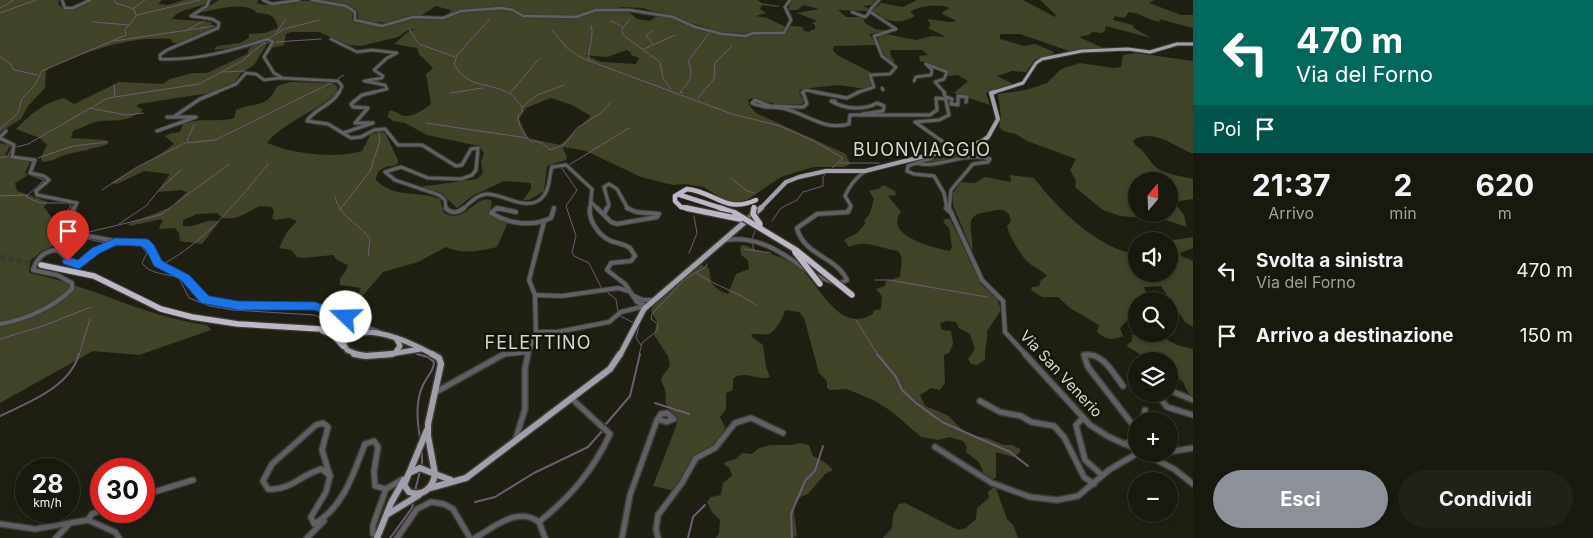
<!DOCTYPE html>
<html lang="it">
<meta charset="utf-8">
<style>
body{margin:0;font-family:Inter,sans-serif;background:#202117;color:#f1f3f6;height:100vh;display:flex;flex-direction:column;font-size:19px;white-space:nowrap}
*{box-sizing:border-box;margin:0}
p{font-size:16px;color:#9ea09e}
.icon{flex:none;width:28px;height:28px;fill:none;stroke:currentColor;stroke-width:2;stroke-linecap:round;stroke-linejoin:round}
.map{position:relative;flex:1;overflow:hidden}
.details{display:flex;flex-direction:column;background:#17180e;width:400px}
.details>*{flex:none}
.banner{background:#00695c;color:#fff;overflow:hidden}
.needle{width:32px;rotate:19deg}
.tools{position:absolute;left:1128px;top:172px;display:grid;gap:10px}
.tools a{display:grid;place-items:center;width:50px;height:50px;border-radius:50%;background:#17180e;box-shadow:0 2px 8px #0003,0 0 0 1px #36372e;font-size:25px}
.speed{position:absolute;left:15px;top:458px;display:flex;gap:10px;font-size:25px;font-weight:700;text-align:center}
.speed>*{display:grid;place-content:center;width:65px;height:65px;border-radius:50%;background:#17180e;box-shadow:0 2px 8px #0003,0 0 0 1px #36372e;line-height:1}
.speed small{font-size:12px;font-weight:400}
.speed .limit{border:8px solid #d22;background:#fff;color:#111}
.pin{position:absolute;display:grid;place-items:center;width:42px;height:42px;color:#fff;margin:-51px -21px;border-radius:50% 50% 50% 0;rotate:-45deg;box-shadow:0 0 5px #0007}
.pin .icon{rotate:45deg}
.me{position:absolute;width:55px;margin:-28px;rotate:291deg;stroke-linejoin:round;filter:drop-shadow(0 0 4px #0008)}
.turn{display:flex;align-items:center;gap:18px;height:105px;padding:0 20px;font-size:22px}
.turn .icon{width:65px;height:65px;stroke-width:2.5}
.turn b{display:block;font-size:35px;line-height:42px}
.then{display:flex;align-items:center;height:48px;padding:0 20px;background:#0003;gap:10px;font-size:19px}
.eta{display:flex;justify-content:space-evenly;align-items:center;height:85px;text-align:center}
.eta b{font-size:30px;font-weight:700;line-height:35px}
.action{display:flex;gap:10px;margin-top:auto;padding:10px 20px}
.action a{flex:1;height:58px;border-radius:30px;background:#8c9099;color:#fff;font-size:20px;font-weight:700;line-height:58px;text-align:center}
.action a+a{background:#202117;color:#f1f3f6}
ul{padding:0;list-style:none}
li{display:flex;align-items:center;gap:15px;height:65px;padding:0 20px}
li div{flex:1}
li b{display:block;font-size:19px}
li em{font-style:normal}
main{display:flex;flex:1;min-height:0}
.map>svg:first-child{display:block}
.green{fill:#414329;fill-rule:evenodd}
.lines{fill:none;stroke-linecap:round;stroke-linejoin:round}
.stream-far1{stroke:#695d75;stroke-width:1}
.stream{stroke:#695d75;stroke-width:2}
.highway-tunnel{stroke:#3a3b2f;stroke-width:5.5;stroke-dasharray:5.5 3;stroke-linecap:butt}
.minor-far3-casing{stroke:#3c3d31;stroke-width:4.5}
.minor-far2-casing{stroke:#3c3d31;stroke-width:5}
.minor-far1-casing{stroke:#3c3d31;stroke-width:6}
.minor-casing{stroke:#3c3d31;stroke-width:8}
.major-far3-casing{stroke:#3c3d31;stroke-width:5}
.major-far2-casing{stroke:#3c3d31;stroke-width:5.5}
.major-far1-casing{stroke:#3c3d31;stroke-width:8}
.major-casing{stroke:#3c3d31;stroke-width:9}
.highway-far1-casing{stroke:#3c3d31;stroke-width:6}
.highway-casing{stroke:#3c3d31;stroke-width:8}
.minor-far3{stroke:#615e65;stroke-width:2.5}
.minor-far2{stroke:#615e65;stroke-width:3}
.minor-far1{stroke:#615e65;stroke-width:4}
.minor{stroke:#615e65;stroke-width:5}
.major-far3{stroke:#a39eab;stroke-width:3}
.major-far2{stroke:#a39eab;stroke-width:4}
.major-far1{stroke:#a39eab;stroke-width:5}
.major{stroke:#a39eab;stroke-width:6}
.highway-far1{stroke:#beb7c7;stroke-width:4.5}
.highway{stroke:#beb7c7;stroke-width:5.5}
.highway-bridge-far1-casing{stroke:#3c3d31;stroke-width:6;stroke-linecap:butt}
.highway-bridge-casing{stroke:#3c3d31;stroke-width:8;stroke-linecap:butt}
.highway-bridge-far1{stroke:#beb7c7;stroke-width:4.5}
.highway-bridge{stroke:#beb7c7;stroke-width:5.5}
.route{fill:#1a73e8;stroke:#114b97}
.labels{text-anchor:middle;stroke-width:5;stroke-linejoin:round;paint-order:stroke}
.street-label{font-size:15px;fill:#d5d6cd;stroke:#16170a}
.quarter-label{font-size:18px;letter-spacing:1px;fill:#d5d6cd;stroke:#16170a}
</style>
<main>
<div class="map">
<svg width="1193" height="538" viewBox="0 0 1193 538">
<rect width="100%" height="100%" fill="#1f2013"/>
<g class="green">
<path d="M0,0H59L58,4L65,10L75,9L92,0H162L158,4L168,5L184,0H213C201,9 180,7 172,19L211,22L213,26L210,31L180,43H173L171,39C127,36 90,51 51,67L46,71L45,88L28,106L21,119L0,132Z"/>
<path d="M219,0H258L257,3C271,8 287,2 301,1C315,0 343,2 354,13L352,17L353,21L381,27L410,19H443L461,13L499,9L513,11L520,16L579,18L598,10H611L628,11L637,19L650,21L658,15L676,19L691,26L748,37L752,34H785L790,26L803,27V30L808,32L815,29V25L812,23L817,21L797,13L819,9L804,5L797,10H788L791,0H876L871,5L862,6L868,8L867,11L838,10L846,17H863L865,23L875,29L888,31L869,34L876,44L874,45L834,46L833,50L837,55L872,73L868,75L872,87L866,89L838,85L801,89L799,93L804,102L802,104H775L752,98L748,100L749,105L756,113L846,154L850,164L844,167H814L796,172L781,177L747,200L734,202L722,199L704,187L685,184L673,185L641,177L586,151L564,147L563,149L567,157L566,160L547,166L544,191L529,200H523L531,189V183L504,181L472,196L457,208L441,193L419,187L477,179L483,173L481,162L484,153L479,146L427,135L405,123L393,121L388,117L389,111C396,110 398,115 405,116C414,117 424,109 431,104L426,74L433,68L419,54L417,48L394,44L409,31L419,29L408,30L398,37L361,46L349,45L319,32H291L286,34L284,45L271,48L274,41L268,38L240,47L214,50L217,46L240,43L249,38V34L265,33L278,28C275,14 269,14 257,13C245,0 216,10 198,13ZM627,50L631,53V55L639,58L636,64L601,62L585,55L607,57ZM551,98L572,105L591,116L560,145L528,138L519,119L526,108Z"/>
<path d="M318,0H757L762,3L781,6L776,7L762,5L760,9L766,13L756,16L767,18L786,27L782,32L727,34L643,8L619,7V9H598L574,16L521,15C508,0 463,10 446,17L451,10L435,6C420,21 378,27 358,19V12L349,5Z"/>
<path d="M917,0H1023L1055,17L1056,15L1040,0H1154L1149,3L1181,15H1193V28L1159,19L1161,22C1149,21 1141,13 1129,12L1124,18L1115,16L1113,20L1133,25L1134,28L1151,38L1106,26L1105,31L1101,33L1092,32L1089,35L1079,37L1103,48L1069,51L1020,34H1000V39L1024,46L1035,44L1054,52L1052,55L1035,60L1026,72L1012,71L997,76L1013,84L986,93L990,105L954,93L968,81L958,75L948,76L942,68L920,61L919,56L928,55L922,50H890L891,56L895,62C882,60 880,45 877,35L886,34L916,40L932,36L946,37L928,28L931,25L927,19L950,22L957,21L942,14L941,13L950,8C939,3 919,6 910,12L915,16C903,23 892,23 878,16L880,15L871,11L881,3L903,7Z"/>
<path d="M264,42L267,44L254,65L240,74L234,83L209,93L139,104L136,106L143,110C123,125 116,118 96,122C89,124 81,128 73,131L71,138L106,140L108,144C94,149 80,151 65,155C56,158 52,162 42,162L41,157L47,145L40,138L16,129C30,115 44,102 64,98L74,104L119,82L163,84L170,79L193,73H207L247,54L250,47Z"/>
<path d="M1136,53L1193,61V154C1174,146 1154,128 1133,140L1135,145C1148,153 1147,160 1157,168C1167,175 1182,176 1193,179V199L1174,202L1184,215L1187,227L1166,220L1120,216L1103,210L1075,187L1076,181L1070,170L1076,159L1027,141L1016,134L1003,131L999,127L1001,116L998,94L1026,90L1047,83L1061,69L1080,63L1113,68L1121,67L1123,55ZM1136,181H1169V214H1136Z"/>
<path d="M290,82L333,83L337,86V93C317,111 282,123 267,143C294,154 334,159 362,151L371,134L381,131L385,133L398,160L397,165C386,167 377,167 376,180C394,199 418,190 440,199L444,213C465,226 476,192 492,201L490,215L508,222L497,247C478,251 464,255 446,247L418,262L383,272L353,307L361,288L340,285V278L346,271L348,265L337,260L333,255L302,258L297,257L291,250L279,248L287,232L297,221L289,218L275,220L272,218L274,212L272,207L260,206C248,211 228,227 217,213L197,214L183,220V226C195,229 208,216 219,222L202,244L180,241L179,233L175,228L160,229L159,227L163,221L161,219L130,226L128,224L171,207L187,192L181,190L157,192L170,174L144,171L117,184L111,183C133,169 154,160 174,144L165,136L172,133L180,132L183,124C200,117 217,123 234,118L236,110C253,102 268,109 277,86Z"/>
<path d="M0,143L10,146L5,155C12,162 23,157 30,163L25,172L27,176L15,183L17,191L48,202L44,207L54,221L55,229L72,237L42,251L30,261L29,273C90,285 145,317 207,325L211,330L139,355L93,351L0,403Z"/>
<polygon points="978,144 983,155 922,163 936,159 938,154"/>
<path d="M1010,175L1034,178C1057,208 1098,249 1136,254V274H1169V241L1136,242L1133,239L1151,237L1174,240L1193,237V248L1180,253L1181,256L1193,261V327L1185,322L1161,286L1144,287L1149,301H1136V315L1131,316L1120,328L1123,336C1111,341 1107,340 1097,332L1099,326L1097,324L1070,308L1058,297H1042L1031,290L1032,287L1039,286L1041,280L1047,276C1043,271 1036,268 1030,264C1022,258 1009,236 1007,226L1011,221L1009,214L1003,210C997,209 993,211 987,212C960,215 975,232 972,251L953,205V193L961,182L975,183L985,177L1011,182Z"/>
<path d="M883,185L895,191L896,195L888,196L901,212C883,236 934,248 950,251L952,247L949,228L943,222L945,219H950L981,284L997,298L1001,310L987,331C988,342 984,349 985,360L977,365L971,364L968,359L975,349L970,334L959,328L956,322L947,321L940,323L942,330L951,331L953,344L949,353L944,355L945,383L940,390L931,388L920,395L925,406L947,415L963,430L974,436L987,438L1003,445H1012L1020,449V452L1014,457L996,452V478L990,479L984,474L979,462L966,452L967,447L963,441L949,437L938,440L921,437L891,411L875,401L847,389L830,390L827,388V381L819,373L804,318L799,312L785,310C783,317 782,319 778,325C768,339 767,333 752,334L751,336L763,345L766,367L770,377C758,382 745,369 733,379V390L726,393V409L720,417L725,427L721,440L699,457L687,479L671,490L653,486L677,424C677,414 669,411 666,403C665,400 666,397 666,395C663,376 655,386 670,366L668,356L654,335L657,322L651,311L653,305L700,264L709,268L711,283L720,291L728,294L736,274L749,269L748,260L741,255L740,248L742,245C749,245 751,249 756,250C770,254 783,257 796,265C819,280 837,336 873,314L874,310L881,309L882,296L876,289L885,286L886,281L900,277C900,268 905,259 898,251C879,248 865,239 849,247L844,240L857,233L866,223L864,221L870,213L874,199L869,191L880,188Z"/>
<polygon points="1140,334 1156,334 1177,345 1193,349 1193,396 1189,394 1183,382 1169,370 1169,361 1152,361 1128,347 1127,345 1132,341 1132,335"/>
<polygon points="800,443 809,445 813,456 826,463 833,470 825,474 808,494 802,496 795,502 794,511 797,536 793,538 716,538 719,533 720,520 712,512 707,502 711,497 721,495 723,483 732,476 730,469 724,464 725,462 736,459 742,453 752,454 759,448 771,445 791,445"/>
<polygon points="995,486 1007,519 1013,525 1018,538 883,538 892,528 893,515 899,504 905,503 958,530 966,528 976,519 977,508 989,498 988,492"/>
</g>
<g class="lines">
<g class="stream-far1">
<polyline points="114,0 116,3 134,9 136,15"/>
<polyline points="0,8 14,0"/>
<polyline points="134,8 145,0"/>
<polyline points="0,13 36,0"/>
<path d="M489,20L457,55L454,65C471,90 486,81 509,93C514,95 518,103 522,107"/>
<polyline points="629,20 622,29 623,35 660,62 663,78 671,89"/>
<polyline points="611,21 623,27"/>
<polyline points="93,22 129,25"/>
<polyline points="409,29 419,44 455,57"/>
<polyline points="552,30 567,48 584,59 732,114 780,126 814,141 843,158 831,169"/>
<polyline points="653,30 646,36 653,44"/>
<polyline points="185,31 204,21"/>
<polyline points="277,32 285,20"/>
<polyline points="270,38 284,29 319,20"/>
<polyline points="114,41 215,26"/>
<polyline points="276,42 321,39"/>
<polyline points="262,44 271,42"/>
<polyline points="644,49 675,35"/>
<polyline points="0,57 10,63 14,70 38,75"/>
<path d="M589,60C587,49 595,37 591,26"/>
<polyline points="223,72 244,71"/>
<polyline points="337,79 344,75"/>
<polyline points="114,85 115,96"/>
<polyline points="511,92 539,59"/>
<polyline points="451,93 482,88"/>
<path d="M683,93L680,92C690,82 694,75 688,61L710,32"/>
<polyline points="698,98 714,79 715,63 732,46"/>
<polyline points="90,108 126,115 143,113"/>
<polyline points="426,123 527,138"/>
<polyline points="0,129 18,113 22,99 35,85 42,71 126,35 125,30 137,15 200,0"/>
<polyline points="0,140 12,147 8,156 11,158"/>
<polyline points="534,141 542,143 550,150 565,144 577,128 601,113 610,103"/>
<polyline points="189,142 187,140 194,125"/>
<path d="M532,142C523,135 519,127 518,116L522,112V107L537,95L564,85"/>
<polyline points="17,147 28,144 108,98 199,84 242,61 266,41"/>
<polyline points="0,158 8,156"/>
<polyline points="38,158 73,146 108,142"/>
<polyline points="30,160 32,163 28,174 44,180 26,197 40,203 69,203 71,206 55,226 55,232 106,243"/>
<polyline points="839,163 879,163"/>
<polyline points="569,165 629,128"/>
<polyline points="561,167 577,190 566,206 576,236 572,252 574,256 589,263 602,289"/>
<polyline points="732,179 747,191 755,193"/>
<polyline points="102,190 137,167 185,143 215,140 333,82"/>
<polyline points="0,196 27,195"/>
<path d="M335,197C342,220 357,221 370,239L368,257"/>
<polyline points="339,211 370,171 380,141 379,134"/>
<polyline points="772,221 781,208 797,200 803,192 823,186 823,177 826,173"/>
<polyline points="119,224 146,206 159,190 180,171"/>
<polyline points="85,233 160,215 229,164"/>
<polyline points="752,239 755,231"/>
<polyline points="752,243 754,250"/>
<path d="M112,245L141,246L147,253L142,263C150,275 166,273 179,278L189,298L210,306L233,310L314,315L341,324"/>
<polyline points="744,249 771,253"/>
<polyline points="689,253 697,233 694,216"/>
<path d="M163,264C205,242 239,200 268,164"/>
<path d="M697,273C716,287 738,291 757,306"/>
<polyline points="875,280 889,280 987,297"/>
<polyline points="608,293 616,299 618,312"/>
<polyline points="620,316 634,323"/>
<polyline points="856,320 878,355"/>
<polyline points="639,326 636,338 641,345"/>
<polyline points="0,339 43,326 91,307"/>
<polyline points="413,353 421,355"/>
<polyline points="79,355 90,319"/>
<polyline points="639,355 642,343 657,331 658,324 651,319 652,314 686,278 706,267 707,264"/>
</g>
<g class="stream">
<path d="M417,354L428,357L434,362C434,371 428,375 424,383C415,400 417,420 420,438"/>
<polyline points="877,354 896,377 902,390 916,403 942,422 1010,452 1028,466"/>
<polyline points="655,403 689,414"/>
<path d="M0,416C29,402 70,387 79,354"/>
<polyline points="606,424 630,396 640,354"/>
<polyline points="422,449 422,465"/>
<polyline points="415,491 420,471"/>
<polyline points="475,502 495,497 534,473 588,447 603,430"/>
<polyline points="390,538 412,508 413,503"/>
<polyline points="688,538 693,517 705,505"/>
<polyline points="792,538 791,514 805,481 815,471 823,446"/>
</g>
<polyline class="highway-tunnel" points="0,257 40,265"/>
<defs>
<g id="minor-far3">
<polyline points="62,0 65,8 73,8 90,0"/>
<path d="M209,0L207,6L191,16L212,19L219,23L218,28L167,50L160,55V59C196,61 234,50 268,39L273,42L264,57L274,73L281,77"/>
<polyline points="263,0 272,4 299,0"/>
<polyline points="312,0 346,6 355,12 355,20 382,26 413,17 443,18 461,11 502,8 513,10 523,16 576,17 596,10 629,10 673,17 695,27 722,34 745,36 754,33 784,33 791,20 785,7 790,0"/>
<polyline points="852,12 865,17 870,12"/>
<polyline points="331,39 357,52 372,50 397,53 387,58 374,70 383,76 382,78 364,81 385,85 387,89 370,93"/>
<polyline points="926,64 947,72 944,79 935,82 945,93"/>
<polyline points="914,81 916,77 931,75 932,70 926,64"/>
<polyline points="882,88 883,90"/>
<polyline points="214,93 236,84 246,73 256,74 264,80 279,78 338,81 342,86 339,93"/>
<polyline points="802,93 805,90 821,93"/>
<polyline points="856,93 874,87 870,75 890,74 896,67 882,56 874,36 896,29 869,11 879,0"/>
</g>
<g id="minor-far2">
<path d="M339,92C333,105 315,108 307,121L328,124L351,138L361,137L374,130L385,129L398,145H422L456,166L462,165L471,149L478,148L476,170L472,175L461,179L428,178L401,167L385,172L395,180L439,195L445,200L446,209"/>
<path d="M803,92L807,104L803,107L770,106L755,100L752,103C764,109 774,106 786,109C808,115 825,131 849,124L850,115H930L937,110L936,98L946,99"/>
<polyline points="815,92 847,98 859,92"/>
<polyline points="946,97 952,99 951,104 958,105 958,96 967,97 966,102"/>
<path d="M835,101H831C844,109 863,111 877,103L884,106L883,111L863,114"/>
<polyline points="175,116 200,99 217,92"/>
<polyline points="157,131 196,117 167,117"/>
<polyline points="343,133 373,123 355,123 368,108 353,107 351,104 362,95 375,92"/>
<polyline points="0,137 6,131"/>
<polyline points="0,138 14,145 12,157 35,160 30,173 44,176 49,180 36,191 37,195 77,203 74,209"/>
<polyline points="934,153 934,150 945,147 946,144 915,122 939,120 949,115 944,92"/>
<polyline points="931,154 932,158 908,166 907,171 914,174 934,176 944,193 947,209"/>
<path d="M917,163C934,170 966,151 990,159L988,162L973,164L951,190L949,209"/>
<polyline points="591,202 598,209"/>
<path d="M463,209C469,204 476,195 486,194C504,193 531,216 545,194C550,186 549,176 552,167L566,165L592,189L590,209"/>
<polyline points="495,209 503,209"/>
<polyline points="607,209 609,205 604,187 609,184 617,189 628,209"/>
<path d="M849,209L851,206L845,196C849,186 856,178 865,171"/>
</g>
<g id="minor-far1">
<polyline points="74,208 64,228 66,232 115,241 146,243 158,264 185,277 205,300 238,306 315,306 379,332"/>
<path d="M446,208C451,214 458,213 464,208"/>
<path d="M497,208L491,213C509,224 532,227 551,218L554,208"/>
<polyline points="497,208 516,212"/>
<path d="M590,208C588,220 599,236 611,241C617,243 624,244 630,248L635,256L631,261L611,263L607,270L625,284L637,302L647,306"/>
<polyline points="597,208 611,222 617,224 657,217 659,214 636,212 627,208"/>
<polyline points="946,208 949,211"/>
<polyline points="949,208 982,280 1003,301 1005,332 1026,355"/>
<polyline points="604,214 607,208"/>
<path d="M726,240C758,235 783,253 808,271"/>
<path d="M814,275L838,284L847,280C837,257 803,255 797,228L817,214L848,212L850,208"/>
<polyline points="535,295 562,296 618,288 629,291"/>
<polyline points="634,296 643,300 653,300"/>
<path d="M0,324C25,320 54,307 72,289V283L57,275L33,270C37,258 45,250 58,250L71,263L78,265L96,251L115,241"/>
<polyline points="536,335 539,332 557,332 609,322 621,312 641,307"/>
<polyline points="502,355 528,352"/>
<polyline points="527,355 536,335 535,295 529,280 544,222"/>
<polyline points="1084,355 1094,355"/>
</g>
<g id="minor">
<polyline points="1025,354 1090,425 1109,437 1136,449"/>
<path d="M1123,386C1113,373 1103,352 1084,355L1088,367L1136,429"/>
<polyline points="1169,390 1193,400"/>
<polyline points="436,392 504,354"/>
<polyline points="1157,394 1167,407 1193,415"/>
<polyline points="980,401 1000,412 1021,416 1031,422 1054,426 1064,437 1084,477 1094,484"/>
<polyline points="1083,418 1076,425 1085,460 1102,475"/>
<polyline points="1143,421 1145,410"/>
<path d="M323,423L328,427L322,450L330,476L322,469C301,474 291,491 268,489L263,481L272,464L316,425Z"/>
<polyline points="516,438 525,409 525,368 528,354"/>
<polyline points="1124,444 1136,439"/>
<polyline points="935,447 992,483 1030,497 1057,500 1078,496 1109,470 1136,454"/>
<polyline points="1145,454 1174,469 1193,484"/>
<polyline points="1156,454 1193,448"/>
<path d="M330,476L326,492L311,517L314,524C344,507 353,474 365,444L374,441L378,447L374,471L375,486L386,489"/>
<polyline points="144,495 193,480"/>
<polyline points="88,520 92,514 101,510"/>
<polyline points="0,524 35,529 88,520 115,532 119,538"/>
<polyline points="378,535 373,534 373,525 386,489 403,479"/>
<polyline points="56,538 68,525"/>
<polyline points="307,538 324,521"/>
<polyline points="397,538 417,509 431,502 444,504 453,509 470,538"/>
<path d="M475,538C494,527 518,506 539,522"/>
<path d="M545,538L539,522C570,497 593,471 610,434L571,398"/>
<polyline points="622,538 630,495 657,420 661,414 667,413 674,419 666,422 658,419"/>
<polyline points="658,538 656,529 658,515 682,483 696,458 715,448 735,423 751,418 783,433"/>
</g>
<polyline id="major-far3" points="991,93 1023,83 1036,63 1042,59 1082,51 1128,49 1150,52 1177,44 1193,44"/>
<polyline id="major-far2" points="760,209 786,182 799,177 826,171 865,171 981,142 988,137 998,119 991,93 995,92"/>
<g id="major-far1">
<polyline points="395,353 400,346 396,338"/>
<path d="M359,355L347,350L343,342C363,319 412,343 434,355"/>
<polyline points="384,355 421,349"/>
<polyline points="620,355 644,309 761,208"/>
</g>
<g id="major">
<polyline points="354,354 366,356 392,354"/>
<polyline points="432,354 439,358 441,364 428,424 428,436 435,474"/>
<path d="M420,468L435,474C433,488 423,497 409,492L404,485L409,473Z"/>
<polyline points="410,471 427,430"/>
<polyline points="435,474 451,480"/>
<polyline points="430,488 466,478 610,369 620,354"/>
<polyline points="388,514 419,495"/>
<polyline points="377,538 391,503 404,480"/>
</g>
<g id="highway-far1">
<polyline points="680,195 724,209"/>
<path d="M681,207L675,201V196L687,189C716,192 725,214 756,200"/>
</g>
<g id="highway">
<polyline points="720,208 735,213"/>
<polyline points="41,265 94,276 161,309 192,317 238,324 354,331"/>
<polyline points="323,331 333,335 343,346"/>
</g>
</defs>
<use href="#minor-far3" class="minor-far3-casing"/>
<use href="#minor-far2" class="minor-far2-casing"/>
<use href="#minor-far1" class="minor-far1-casing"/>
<use href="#minor" class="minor-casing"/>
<use href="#major-far3" class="major-far3-casing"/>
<use href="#major-far2" class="major-far2-casing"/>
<use href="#major-far1" class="major-far1-casing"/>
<use href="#major" class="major-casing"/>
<use href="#highway-far1" class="highway-far1-casing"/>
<use href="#highway" class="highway-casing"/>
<use href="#minor-far3" class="minor-far3"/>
<use href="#minor-far2" class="minor-far2"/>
<use href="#minor-far1" class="minor-far1"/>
<use href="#minor" class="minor"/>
<use href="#major-far3" class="major-far3"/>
<use href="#major-far2" class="major-far2"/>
<use href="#major-far1" class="major-far1"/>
<use href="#major" class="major"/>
<use href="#highway-far1" class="highway-far1"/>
<use href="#highway" class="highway"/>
<defs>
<g id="highway-bridge-far1">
<polyline points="681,207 692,209"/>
<polyline points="754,209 754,207"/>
</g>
<g id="highway-bridge">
<polyline points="686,208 740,219"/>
<polyline points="754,208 753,214 760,224"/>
<polyline points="735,213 796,250 852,295"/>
<polyline points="795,252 820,284"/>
</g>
</defs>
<use href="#highway-bridge-far1" class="highway-bridge-far1-casing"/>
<use href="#highway-bridge" class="highway-bridge-casing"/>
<use href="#highway-bridge-far1" class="highway-bridge-far1"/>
<use href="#highway-bridge" class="highway-bridge"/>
</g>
<polygon class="route" points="116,238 148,239 154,245 162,261 189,275 209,296 238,301 315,302 350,314 352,317 346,322 314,310 238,310 201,303 181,280 154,266 146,250 141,246 117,245 100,253 79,269 64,264 62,261 68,257 78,260 92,248"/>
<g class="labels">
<g class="street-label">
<text transform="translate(1061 374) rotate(47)" y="5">Via San Venerio</text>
</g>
<g class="quarter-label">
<text x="922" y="156">BUONVIAGGIO</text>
<text x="538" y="349">FELETTINO</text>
</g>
</g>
</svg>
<div class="tools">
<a><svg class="needle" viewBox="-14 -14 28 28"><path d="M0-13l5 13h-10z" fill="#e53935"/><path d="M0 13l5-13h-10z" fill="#9ea09e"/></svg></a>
<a><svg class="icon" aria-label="sound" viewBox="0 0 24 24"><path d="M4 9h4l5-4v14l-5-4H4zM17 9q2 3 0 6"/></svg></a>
<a><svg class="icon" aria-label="search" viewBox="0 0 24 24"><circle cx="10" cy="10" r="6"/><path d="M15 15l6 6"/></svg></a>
<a><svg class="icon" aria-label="layers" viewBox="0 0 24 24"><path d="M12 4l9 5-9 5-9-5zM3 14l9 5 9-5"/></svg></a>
<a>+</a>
<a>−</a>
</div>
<div class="speed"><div>28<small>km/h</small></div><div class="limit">30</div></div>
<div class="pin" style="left:68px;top:261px;background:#d93025"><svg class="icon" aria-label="arrive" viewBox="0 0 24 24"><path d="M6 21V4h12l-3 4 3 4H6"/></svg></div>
<svg class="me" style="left:346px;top:317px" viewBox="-20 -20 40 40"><circle r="19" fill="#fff"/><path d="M0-13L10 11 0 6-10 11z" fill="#1a73e8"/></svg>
</div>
<section class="details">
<div class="banner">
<div class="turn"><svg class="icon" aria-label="left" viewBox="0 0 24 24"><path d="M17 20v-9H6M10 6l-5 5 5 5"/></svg><div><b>470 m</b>Via del Forno</div></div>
<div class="then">Poi<svg class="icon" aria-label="arrive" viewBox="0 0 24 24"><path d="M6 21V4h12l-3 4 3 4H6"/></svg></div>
</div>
<div class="eta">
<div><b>21:37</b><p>Arrivo</p></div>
<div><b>2</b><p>min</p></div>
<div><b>620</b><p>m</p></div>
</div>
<ul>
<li><svg class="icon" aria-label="left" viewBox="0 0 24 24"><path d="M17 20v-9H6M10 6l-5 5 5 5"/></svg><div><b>Svolta a sinistra</b><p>Via del Forno</p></div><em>470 m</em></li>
<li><svg class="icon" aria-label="arrive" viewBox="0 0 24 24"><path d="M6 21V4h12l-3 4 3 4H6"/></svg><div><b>Arrivo a destinazione</b></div><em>150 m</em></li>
</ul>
<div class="action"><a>Esci</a><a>Condividi</a></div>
</section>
</main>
